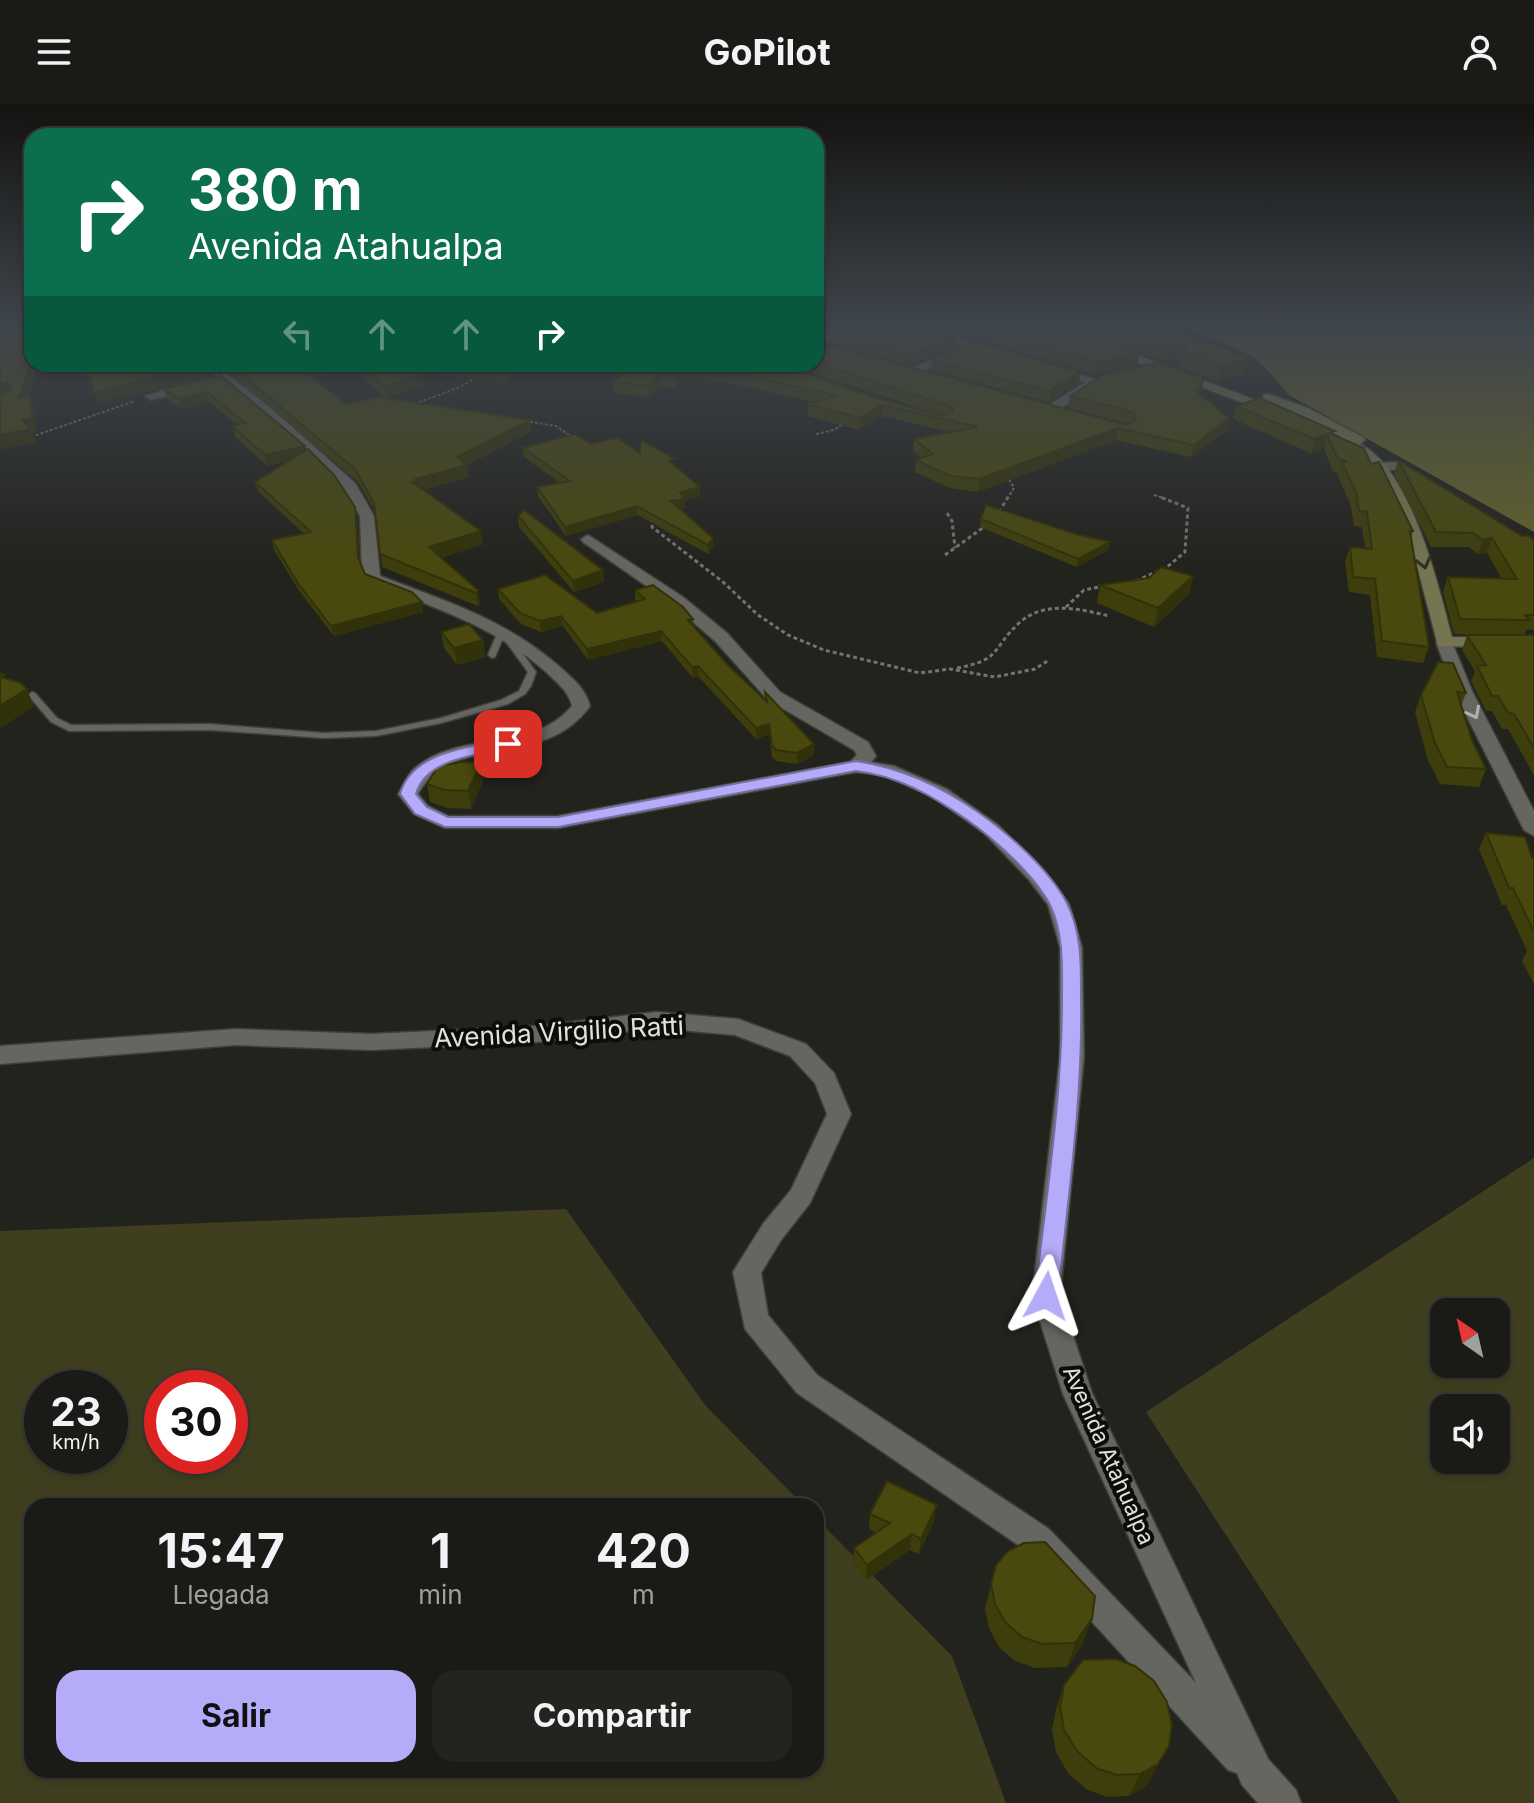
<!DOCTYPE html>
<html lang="es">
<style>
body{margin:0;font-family:Inter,sans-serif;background:#23231f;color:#f1f3f6;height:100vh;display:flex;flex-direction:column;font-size:30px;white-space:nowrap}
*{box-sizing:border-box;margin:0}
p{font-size:26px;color:#9fa1a1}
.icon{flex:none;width:44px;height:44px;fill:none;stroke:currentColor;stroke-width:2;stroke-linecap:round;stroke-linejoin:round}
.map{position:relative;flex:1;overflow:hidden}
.side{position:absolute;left:24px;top:1394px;width:800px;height:280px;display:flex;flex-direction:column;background:#1a1a16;border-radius:24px;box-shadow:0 4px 12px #0003,0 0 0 2px #383835}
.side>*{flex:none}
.guide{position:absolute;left:24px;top:24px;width:800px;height:244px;border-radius:24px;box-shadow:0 4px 12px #0003,0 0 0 2px #383835;background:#0b6e4f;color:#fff;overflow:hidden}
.needle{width:52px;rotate:326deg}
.fabs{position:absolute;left:1430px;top:1194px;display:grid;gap:16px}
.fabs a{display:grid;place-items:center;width:80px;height:80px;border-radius:16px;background:#1a1a16;box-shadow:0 4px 12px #0003,0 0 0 2px #383835;font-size:40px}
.speed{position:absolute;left:24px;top:1266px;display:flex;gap:16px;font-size:40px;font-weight:700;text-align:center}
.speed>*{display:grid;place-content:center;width:104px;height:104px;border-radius:50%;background:#1a1a16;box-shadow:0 4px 12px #0003,0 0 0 2px #383835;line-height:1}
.speed small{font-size:20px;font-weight:400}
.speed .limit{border:12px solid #d22;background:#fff;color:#111}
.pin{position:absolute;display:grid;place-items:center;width:68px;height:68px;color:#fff;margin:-34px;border-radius:16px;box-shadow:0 4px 12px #0006}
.me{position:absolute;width:88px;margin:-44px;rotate:5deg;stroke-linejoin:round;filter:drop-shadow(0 0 6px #0008)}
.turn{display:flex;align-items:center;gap:28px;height:168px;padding:0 32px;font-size:36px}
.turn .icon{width:104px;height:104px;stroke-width:2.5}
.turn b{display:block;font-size:56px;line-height:68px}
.lanes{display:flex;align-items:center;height:76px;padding:0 32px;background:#0003;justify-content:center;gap:40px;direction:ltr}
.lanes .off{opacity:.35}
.eta{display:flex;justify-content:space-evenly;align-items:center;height:136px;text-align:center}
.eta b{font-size:48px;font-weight:700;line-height:56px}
.button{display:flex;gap:16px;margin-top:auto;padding:16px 32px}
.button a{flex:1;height:92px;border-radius:24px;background:#b5acf9;color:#111;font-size:32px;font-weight:700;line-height:92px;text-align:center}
.button a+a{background:#23231f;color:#f1f3f6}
header{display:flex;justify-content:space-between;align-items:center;height:104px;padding:0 32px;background:#1a1a16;font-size:36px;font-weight:700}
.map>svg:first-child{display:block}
.green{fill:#3f3f20;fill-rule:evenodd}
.water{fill:#62612b}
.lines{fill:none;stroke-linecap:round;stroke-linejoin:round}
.lane-casing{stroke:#40403b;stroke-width:3}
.street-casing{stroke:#40403b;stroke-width:3}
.secondary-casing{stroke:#40403b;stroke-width:3}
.path-far1{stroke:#73736f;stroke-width:2;stroke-dasharray:3 2;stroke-linecap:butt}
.path{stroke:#73736f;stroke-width:3;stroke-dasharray:4 3;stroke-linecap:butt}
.lane{fill:#666660;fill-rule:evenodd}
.street{fill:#666660;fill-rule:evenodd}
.secondary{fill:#757551;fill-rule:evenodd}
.wall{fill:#3e3e0d;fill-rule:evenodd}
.shaded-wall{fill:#32320a}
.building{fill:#48480f;stroke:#32320a;stroke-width:2}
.oneway{stroke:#313123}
.oneway2{stroke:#b0b0ac}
.route{fill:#b5acf9;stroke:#7670a2;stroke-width:2}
.labels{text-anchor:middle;stroke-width:8;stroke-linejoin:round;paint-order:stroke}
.street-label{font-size:22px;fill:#e1e1de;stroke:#0c0d0a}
.near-street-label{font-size:26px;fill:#e1e1de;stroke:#0c0d0a}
</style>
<header><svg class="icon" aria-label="menu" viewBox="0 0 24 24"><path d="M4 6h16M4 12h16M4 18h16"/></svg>GoPilot<svg class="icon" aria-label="person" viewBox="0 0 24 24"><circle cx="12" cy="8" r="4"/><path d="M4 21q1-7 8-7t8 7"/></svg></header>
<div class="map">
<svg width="1534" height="1699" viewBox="0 0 1534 1699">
<rect width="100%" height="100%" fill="#23231e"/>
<g class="green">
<path d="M1534,1054V1699H1400L1146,1308ZM1496,1208V1260H1444V1208ZM1496,1304V1356H1444V1304Z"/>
<path d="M566,1105L705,1301L804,1402H32V1666H816V1414L952,1552L1006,1699H0V1127ZM42,1284H110V1352H42ZM162,1284H230V1352H162Z"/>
</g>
<polygon class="water" points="1182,221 1534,221 1534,428 1289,291 1262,260 1248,250"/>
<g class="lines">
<defs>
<polygon id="lane" points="499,525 505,525 506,527 504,533 510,532 536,568 531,582 525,590 508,600 441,619 376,632 324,634 210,626 69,627 51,618 28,591 32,588 35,589 57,614 71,621 210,620 324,629 376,627 441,614 501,596 519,587 528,568 503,534 495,553 492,554 488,551"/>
<g id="street">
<polygon points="848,221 863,221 816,243 816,236"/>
<polygon points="897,221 915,221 1004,249 994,251"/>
<polygon points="953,247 963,249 914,271 904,268"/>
<path d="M201,260H214L272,305L355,379L374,412L380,472C446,497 507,516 561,564C574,576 585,584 590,602C541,669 454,625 418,690L428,702L448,712H558L850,658L857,651L854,646L768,596L715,537L671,499L583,438L581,435L588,431L683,493L727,529L780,588L868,638L876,652L871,658L894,662L947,685L998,721L1043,766L1069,800L1082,843L1084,953L1060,1192L1092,1289L1268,1655L1296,1686L1301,1699H1258L1242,1681L1237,1669L1228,1666L1027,1447L797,1289L745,1225L733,1168L763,1120L791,1086L827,1010L815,979L790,952L735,931L656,924L537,938L371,946L236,941L0,960V942L236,925L371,930L537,922L656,908L738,915L806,940L834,969L851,1010L810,1099L781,1136L761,1169L768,1211L817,1271L1049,1425L1196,1579L1063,1290L1032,1192L1060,953V843L1048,801L1029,776L984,729L933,693L883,671L856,668L558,724H445L414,710L398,690C403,682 408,670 415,664C461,625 532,650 572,602C568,586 557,579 546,568C495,522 432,503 370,478L362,468L360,412L344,384L264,311Z"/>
<polygon points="1050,262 1102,277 1054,309 1046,309 1046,303 1086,278 1050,268"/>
<polygon points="192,278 198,282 196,285 151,296 145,292"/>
<polygon points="1396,358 1403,362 1401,365 1380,367 1373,363 1380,359"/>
<polygon points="1444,533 1452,538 1472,587 1534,707 1534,732 1524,726 1454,587 1436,538"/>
</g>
<g id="secondary">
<polygon points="1041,221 1058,221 1289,309 1277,312"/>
<path d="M1268,290L1308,304L1363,333L1365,336L1360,340C1411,365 1438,480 1452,533L1534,534V544L1438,542L1412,443L1374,365L1356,349L1336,339L1334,336L1340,332L1298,310L1263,297V291Z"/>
</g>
</defs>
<use href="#lane" class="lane-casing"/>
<use href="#street" class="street-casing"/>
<use href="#secondary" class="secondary-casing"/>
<g class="path-far1">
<path d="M414,300C434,292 461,286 476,272"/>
<polyline points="525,317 556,322 572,333"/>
<polyline points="816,330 834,326 844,319"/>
<polyline points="31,333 135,297"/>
<polyline points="1154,391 1166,395"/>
<polyline points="1007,395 1014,384 1007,372"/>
</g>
<g class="path">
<polyline points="999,408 1008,393"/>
<polyline points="947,409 952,417 955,444"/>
<polyline points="651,414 652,423 723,478 758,511 788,531 824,546 920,569 950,565 995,573 1035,565 1049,556"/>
<polyline points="945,451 984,423"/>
<polyline points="1136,477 1167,463 1185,448 1188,404 1160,393"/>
<polyline points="1066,503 1084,486 1104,482"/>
<path d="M957,564C1002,556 991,545 1019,519C1044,496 1080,505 1109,512"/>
</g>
<use href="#lane" class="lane"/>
<use href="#street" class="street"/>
<use href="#secondary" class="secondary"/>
</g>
<g class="wall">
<polygon points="849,221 1010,221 972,234 947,229 954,231 953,242 910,261 832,240 833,229"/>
<polygon points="1090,221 1182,221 1180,231 1244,270 1218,278 1180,263 1182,257 1178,254 1161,256 1089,229"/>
<polygon points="994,229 1137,261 1096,270 992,240"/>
<polygon points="816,238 1126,321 1129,320 1068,304 1070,292 1202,286 1199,290 1229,314 1227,326 1191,353 1116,336 978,388 950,384 915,368 916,356 922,354 913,347 914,335 949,328 882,312 858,326 808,312 808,300 814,298 731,279 687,274 675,284 660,282 648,293 614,289 613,278 632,262 618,260 755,260 943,312 812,269 757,260 816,260"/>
<polygon points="932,256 1079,279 1049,298 931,266"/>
<polygon points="75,260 207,260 210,272 98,299 90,277"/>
<path d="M219,260H395L421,270L423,281L387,294L530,316L531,328L467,361L469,373L423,386L483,440L441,454L478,486L480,500L478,502L382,463L376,409L358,378ZM352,264L386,294L346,300L313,274Z"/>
<polygon points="438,260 523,260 505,277 440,271"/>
<polygon points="220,271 306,345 355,403 357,413 360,457 365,470 423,508 334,532 300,488 274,446 272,436 304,430 258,387 255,378 288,357 267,362 235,332 232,322 237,321 209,298 181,305 167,295 164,285"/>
<polygon points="1236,302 1334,332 1371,360 1413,427 1411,434 1429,543 1423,559 1377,553 1370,491 1349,488 1345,458 1350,443 1365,444 1362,423 1354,422 1351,402 1338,372 1339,370 1333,368 1324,344 1311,349 1233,315"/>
<polygon points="591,340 640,349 676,363 700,392 685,396 685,404 680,405 713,434 713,443 708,450 638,411 566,432 538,392 537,383 560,379 524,353 523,344"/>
<polygon points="1398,356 1522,432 1534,436 1534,526 1526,526 1524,531 1454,530 1443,488 1448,473 1502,475 1487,449 1478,450 1468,443 1431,443 1394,370"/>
<polygon points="518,412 603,466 604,478 574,488 519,423"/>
<polygon points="981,415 1079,431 1110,438 1108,446 1077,463 980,423"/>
<polygon points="1193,472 1189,490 1154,523 1097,499 1100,481"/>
<polygon points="498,485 597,509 637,497 635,496 635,486 693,515 694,523 727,560 765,597 765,588 814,640 814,651 797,660 776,657 772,653 769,630 756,635 698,572 693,574 662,537 588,556 563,522 541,528 521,520 499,495"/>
<polygon points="441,528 483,536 485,553 457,561 444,544"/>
<polygon points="1467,531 1534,531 1534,671 1508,625 1502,625 1492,607 1486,607 1471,577 1475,567 1462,546"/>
<polygon points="1438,558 1466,589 1461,602 1472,636 1486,665 1479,683 1440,680 1428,656 1415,608 1421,591"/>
<polygon points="483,677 471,705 448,704 430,698 427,680"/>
<polygon points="1486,729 1534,754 1534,880 1522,857 1527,847 1506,801 1502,801 1479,745"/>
<polygon points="870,1410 934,1417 919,1450 910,1446 866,1476 853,1459 854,1444 876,1429 869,1425"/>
<polygon points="996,1461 1083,1539 1067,1563 1035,1564 1015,1557 999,1543 989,1524 985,1505"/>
<polygon points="1064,1581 1169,1642 1146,1682 1129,1692 1107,1693 1086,1685 1068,1669 1056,1648 1052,1626 1056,1605"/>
</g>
<g class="shaded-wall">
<polygon points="979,221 1010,221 972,234 973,223"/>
<polygon points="1173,221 1182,221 1180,233 1160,240 1163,225"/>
<polygon points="954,231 953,242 910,261 911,250"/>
<polygon points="1181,238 1178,254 1161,256 1164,240"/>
<polygon points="1139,249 1137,261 1096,270 1098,258"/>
<polygon points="32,254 32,260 49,260 48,266 36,267 24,307 19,294"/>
<polygon points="1248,254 1244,270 1218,278 1222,262"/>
<polygon points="207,260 210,272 98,299 94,288"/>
<polygon points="321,260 352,260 352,264 304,276 302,265"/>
<polygon points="510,260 523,260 505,277 504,265"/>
<polygon points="686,263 687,274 675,284 675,272"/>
<polygon points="1080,268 1079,279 1049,298 1050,287"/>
<polygon points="421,270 423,281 387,294 384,283"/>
<polygon points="660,270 660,282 648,293 647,282"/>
<polygon points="1204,275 1202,286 1194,299 1196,287"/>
<polygon points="9,279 14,292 0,294 0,280"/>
<polygon points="207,288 209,298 181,305 179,295"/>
<polygon points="30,292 35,305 37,328 33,329 36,338 0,346 0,331 22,316"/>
<polygon points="882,301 882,312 858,326 859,314"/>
<polygon points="1229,314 1227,326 1191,353 1194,341"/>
<polygon points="530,316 531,328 467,361 469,373 420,387 412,378 416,375 457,353"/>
<polygon points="1118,324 1116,336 978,388 979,375"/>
<polygon points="1327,330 1324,344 1311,349 1314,335"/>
<polygon points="305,342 308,352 267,362 265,351"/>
<polygon points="700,383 700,392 685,396 685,404 671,406 671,397 680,388"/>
<polygon points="637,402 638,411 566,432 565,423"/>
<polygon points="355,403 357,413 360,463 358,453"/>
<polygon points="481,427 483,440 431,457 429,443"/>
<polygon points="713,434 713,443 708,450 708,441"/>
<polygon points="1492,434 1487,449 1478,450 1483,436"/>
<polygon points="1110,438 1108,446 1077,463 1078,455"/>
<polygon points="603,466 604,478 574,488 573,477"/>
<polygon points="1193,472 1189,490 1154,523 1158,504"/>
<polygon points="478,486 480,500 478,502 476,489"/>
<polygon points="422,498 423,508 334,532 331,522"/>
<polygon points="561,512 563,522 541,528 540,517"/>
<polygon points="661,527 662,537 588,556 587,545"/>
<polygon points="483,536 485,553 457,561 454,544"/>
<polygon points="698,562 698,572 693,574 692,563"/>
<polygon points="27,585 34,603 0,624 0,602"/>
<polygon points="769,620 769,630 756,635 756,624"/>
<polygon points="814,640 814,651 797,660 797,649"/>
<polygon points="481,659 483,677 471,705 468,687"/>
<polygon points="937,1401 934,1417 919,1450 921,1435"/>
<polygon points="912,1430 910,1446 866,1476 867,1461"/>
<polygon points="1092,1515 1083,1539 1067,1563 1075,1539"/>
<polygon points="1169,1642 1146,1682 1129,1692 1140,1670"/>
</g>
<g class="building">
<polygon points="849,221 922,221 954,231 911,250 833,229"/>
<polygon points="1014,221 1065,221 1139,249 1098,258 994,229"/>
<polygon points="1110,221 1173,221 1163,224 1248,254 1222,262 1183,248 1188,243 1181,238 1164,240"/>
<polygon points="32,225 32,254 19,294 30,292 32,314 22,316 31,325 0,331 0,290 11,286 9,279 0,280 0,226"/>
<polygon points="816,238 1126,321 1136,315 1133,308 1070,292 1103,271 1159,258 1204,275 1196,287 1229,314 1194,341 1118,324 979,375 951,372 916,356 933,350 914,335 978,323 882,301 859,314 808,300 838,292 731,268 686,263 675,272 660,270 647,282 613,278 634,260 755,260 809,270 873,293 943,312 953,306 951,302 816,259"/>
<polygon points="975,238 1080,268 1050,287 932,256"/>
<polygon points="82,260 207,260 94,288 87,265"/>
<polygon points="229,260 321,260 302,265 346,300 377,293 530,316 457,353 467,361 416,375 419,377 412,378 481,427 429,443 478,486 476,489 380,450 374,399 355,365"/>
<polygon points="358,260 395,260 421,270 384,283"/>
<polygon points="445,260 510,260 504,265"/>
<polygon points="220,271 305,342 265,351 232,322 245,319 207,288 179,295 164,285"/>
<polygon points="1260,294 1335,327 1329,329 1364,344 1371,360 1379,358 1413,427 1410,427 1429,543 1382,537 1375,475 1353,473 1350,443 1372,445 1367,408 1359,407 1356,388 1342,358 1347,358 1337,353 1327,330 1314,335 1236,302"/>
<polygon points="575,330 591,340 617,334 640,349 641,336 675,355 669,357 700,383 680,388 685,395 671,397 713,434 708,441 637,402 565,423 537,383 570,377 523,344"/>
<polygon points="308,345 334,371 355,403 358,453 365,470 412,488 422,498 331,522 297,478 272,436 311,428 255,378"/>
<polygon points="1398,356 1522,432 1527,431 1534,436 1534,511 1525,511 1530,516 1460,515 1448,473 1517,475 1492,434 1483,436 1473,429 1436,428"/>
<polygon points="986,401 1079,431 1110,438 1078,455 981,415"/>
<polygon points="524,406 603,466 573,477 518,412"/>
<polygon points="1161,463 1193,472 1158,504 1100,481 1149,474"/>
<polygon points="545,471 597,509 645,495 635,486 653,481 683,503 693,515 688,516 727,560 767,598 765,588 814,640 797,649 776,646 772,642 769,620 756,624 698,562 692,563 661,527 587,545 561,512 540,517 520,509 498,485"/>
<polygon points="469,520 483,536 454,544 441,528"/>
<polygon points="1467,531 1534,531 1534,644 1514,610 1508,609 1498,592 1492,592 1477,562 1486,561"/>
<polygon points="1438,558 1453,559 1466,589 1457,588 1472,636 1486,665 1447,663 1435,639 1421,591"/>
<polygon points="0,569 5,570 1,573 21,579 27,585 0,602"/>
<polygon points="462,658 481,659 468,687 444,686 427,680 438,662"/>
<polygon points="1486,729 1525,733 1532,754 1534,754 1534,828 1513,784 1509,784"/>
<polygon points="887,1377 937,1401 921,1435 912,1430 867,1461 854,1444 890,1419 870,1410"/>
<polygon points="1045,1438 1095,1492 1092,1515 1075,1539 1043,1540 1022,1533 1005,1518 995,1500 991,1480 996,1461 1008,1447 1024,1439"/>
<polygon points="1115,1555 1135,1562 1154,1577 1167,1598 1172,1621 1169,1642 1158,1660 1140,1670 1117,1671 1096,1664 1077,1647 1064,1626 1060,1603 1064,1581 1083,1556"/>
</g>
<defs><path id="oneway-chevron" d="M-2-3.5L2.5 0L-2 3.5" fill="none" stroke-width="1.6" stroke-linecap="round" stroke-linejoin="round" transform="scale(2)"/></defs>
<use class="oneway" href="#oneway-chevron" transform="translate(1424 459) rotate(76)"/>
<use class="oneway2" href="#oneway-chevron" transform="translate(1474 609) rotate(63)"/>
<linearGradient id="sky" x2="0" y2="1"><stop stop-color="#131310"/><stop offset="0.48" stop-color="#3f454c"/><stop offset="1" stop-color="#3f454c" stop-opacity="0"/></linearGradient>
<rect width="1534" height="459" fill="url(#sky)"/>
<path class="route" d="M508,635L515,640L513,643C482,651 426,653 416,690L427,703L448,713H558L856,657C902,664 940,682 978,708C1009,730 1049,765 1067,799C1082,829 1081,862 1081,895C1083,994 1068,1093 1058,1192L1055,1199L1046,1201L1038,1199L1035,1192C1046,1093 1062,995 1062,896C1062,864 1064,830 1050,801C1035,771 993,734 966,715C931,691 898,672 856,667L558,723H445L415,710L400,690C412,647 470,643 508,635Z"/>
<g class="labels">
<g class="street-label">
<text transform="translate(1109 1351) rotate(66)" y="8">Avenida Atahualpa</text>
</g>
<g class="near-street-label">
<text transform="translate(559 928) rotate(-3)" y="9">Avenida Virgilio Ratti</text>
</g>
</g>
</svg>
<div class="fabs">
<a><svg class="needle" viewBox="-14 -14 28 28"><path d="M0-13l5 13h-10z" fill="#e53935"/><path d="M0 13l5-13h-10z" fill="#9fa1a1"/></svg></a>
<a><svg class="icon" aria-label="sound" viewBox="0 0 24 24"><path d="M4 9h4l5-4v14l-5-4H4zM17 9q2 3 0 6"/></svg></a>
</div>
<div class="speed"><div>23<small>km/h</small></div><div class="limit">30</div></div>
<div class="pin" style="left:508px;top:640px;background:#d93025"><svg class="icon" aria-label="arrive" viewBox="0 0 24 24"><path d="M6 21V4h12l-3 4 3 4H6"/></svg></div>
<svg class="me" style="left:1046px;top:1192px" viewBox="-20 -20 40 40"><path d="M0-17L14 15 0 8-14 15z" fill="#b5acf9" stroke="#fff" stroke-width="4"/></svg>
<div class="guide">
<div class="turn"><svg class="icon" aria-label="right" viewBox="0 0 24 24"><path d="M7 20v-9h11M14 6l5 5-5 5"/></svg><div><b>380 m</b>Avenida Atahualpa</div></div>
<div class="lanes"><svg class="icon off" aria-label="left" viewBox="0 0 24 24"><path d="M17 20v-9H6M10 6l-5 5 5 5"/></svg><svg class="icon off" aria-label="ahead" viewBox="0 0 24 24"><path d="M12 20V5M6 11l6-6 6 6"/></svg><svg class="icon off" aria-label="ahead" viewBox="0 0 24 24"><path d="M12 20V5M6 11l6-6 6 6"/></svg><svg class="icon" aria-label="right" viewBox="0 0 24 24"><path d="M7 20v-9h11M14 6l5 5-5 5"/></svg></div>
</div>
<section class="side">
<div class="eta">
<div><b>15:47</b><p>Llegada</p></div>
<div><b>1</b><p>min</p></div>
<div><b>420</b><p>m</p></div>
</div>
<div class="button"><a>Salir</a><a>Compartir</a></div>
</section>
</div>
